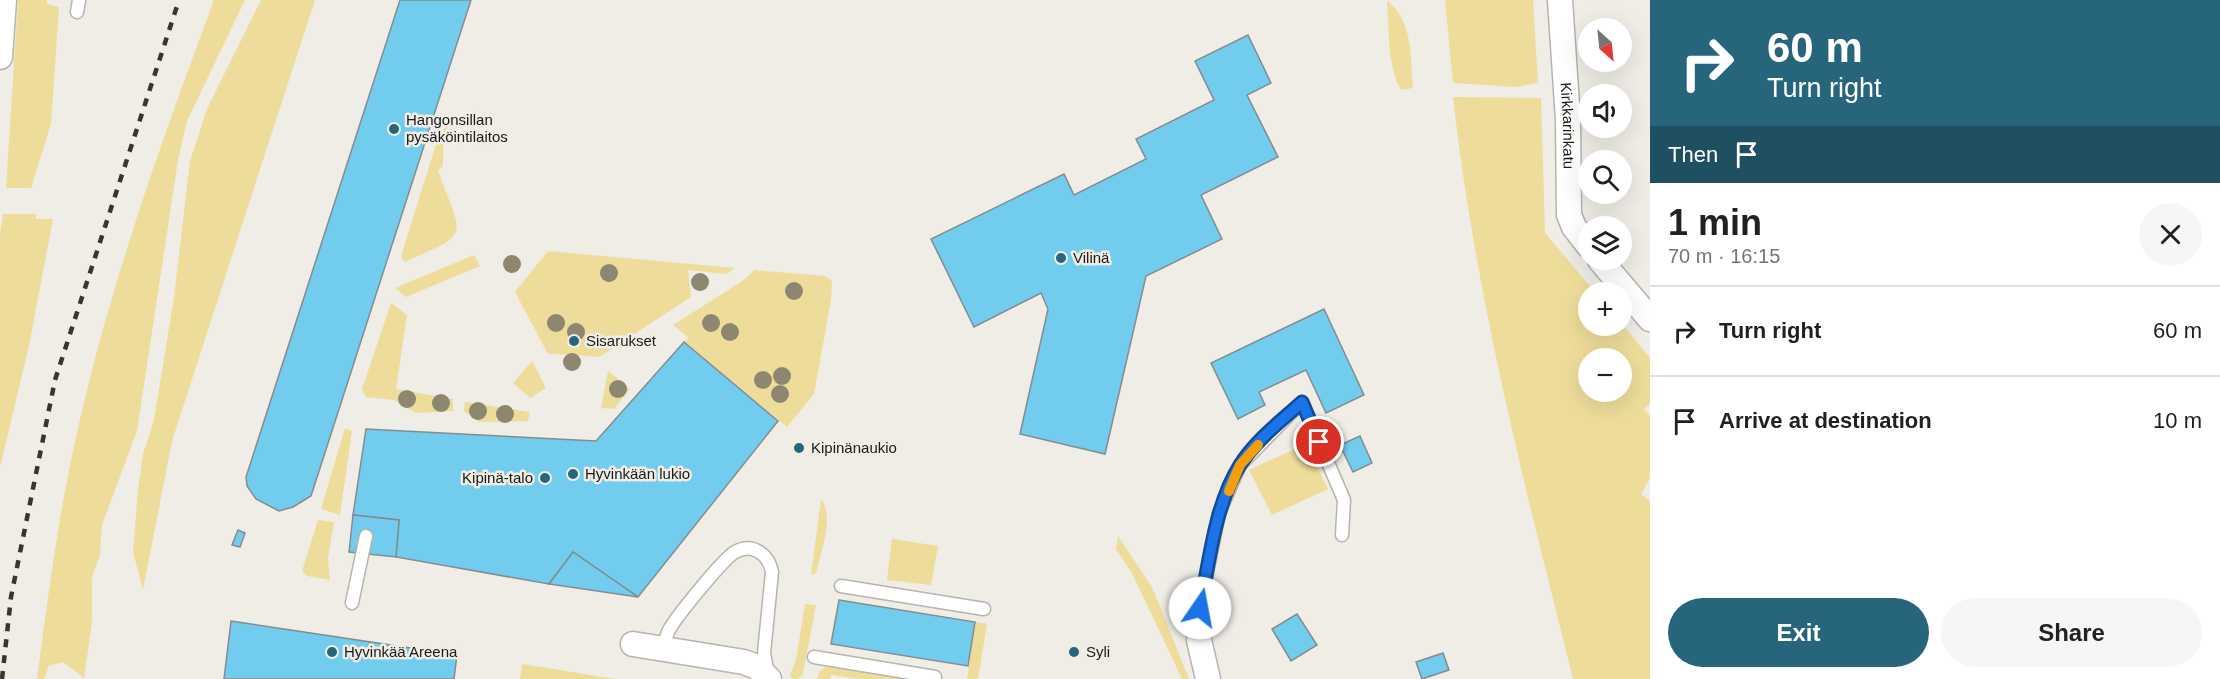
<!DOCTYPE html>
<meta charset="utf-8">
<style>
body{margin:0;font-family:Arial,sans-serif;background:#f6f6f6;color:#202124;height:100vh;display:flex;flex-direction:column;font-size:22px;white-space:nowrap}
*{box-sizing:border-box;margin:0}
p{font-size:20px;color:#757577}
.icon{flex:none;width:33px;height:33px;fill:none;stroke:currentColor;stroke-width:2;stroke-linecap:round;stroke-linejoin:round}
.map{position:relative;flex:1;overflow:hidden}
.sheet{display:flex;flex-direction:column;background:#fff;width:570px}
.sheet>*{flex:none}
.guide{background:#26657b;color:#fff;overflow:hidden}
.needle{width:39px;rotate:153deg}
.fabs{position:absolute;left:1578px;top:18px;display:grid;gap:12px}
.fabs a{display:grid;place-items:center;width:54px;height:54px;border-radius:50%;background:#fff;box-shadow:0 6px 24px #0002;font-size:30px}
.pin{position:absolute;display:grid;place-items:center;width:51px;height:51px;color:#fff;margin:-26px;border:3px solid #fff;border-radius:50%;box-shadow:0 2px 6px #0007}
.me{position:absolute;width:66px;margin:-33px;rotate:12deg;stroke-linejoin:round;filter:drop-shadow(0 0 4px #0008)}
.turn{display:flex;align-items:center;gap:21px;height:126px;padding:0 18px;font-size:27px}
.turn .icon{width:78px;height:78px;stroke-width:2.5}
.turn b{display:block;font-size:42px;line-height:51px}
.then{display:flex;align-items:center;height:57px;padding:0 18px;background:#0003;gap:12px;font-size:22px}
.round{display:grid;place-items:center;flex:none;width:63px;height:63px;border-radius:32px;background:#f6f6f6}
.overview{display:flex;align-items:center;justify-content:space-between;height:102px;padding:0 18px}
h1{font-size:36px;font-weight:700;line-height:45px}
.action{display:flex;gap:12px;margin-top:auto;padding:12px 18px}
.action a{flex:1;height:69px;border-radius:36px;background:#26657b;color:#fff;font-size:24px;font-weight:700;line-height:69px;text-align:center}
.action a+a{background:#f6f6f6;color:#202124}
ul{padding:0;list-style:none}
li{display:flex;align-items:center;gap:18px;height:90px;padding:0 18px;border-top:2px solid #e0e0e0}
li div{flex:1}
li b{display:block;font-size:22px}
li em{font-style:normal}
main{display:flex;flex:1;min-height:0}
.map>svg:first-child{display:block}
.green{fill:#eedd9a;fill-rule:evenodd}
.building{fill:#71cced;stroke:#848c8f;stroke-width:1.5}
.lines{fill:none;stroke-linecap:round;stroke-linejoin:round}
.lane-casing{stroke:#b6b4ad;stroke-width:15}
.street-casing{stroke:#b6b4ad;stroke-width:27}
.lane{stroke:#fff;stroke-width:12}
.street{stroke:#fff;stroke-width:24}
.rail{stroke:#363532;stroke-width:4.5;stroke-dasharray:8 8;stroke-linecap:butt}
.tree{fill:#8d8771}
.route-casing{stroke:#114b97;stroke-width:15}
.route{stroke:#1a73e8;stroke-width:10}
.slow{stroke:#f59e0b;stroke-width:10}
.poi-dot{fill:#26657b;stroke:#efede5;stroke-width:2}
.labels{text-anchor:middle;stroke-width:5;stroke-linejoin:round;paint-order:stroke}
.poi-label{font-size:15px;fill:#1b1a18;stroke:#efede5;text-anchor:start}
.street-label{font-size:15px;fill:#1b1a18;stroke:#efede5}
</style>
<main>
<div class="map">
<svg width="1650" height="679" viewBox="0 0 1650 679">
<rect width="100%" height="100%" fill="#efede5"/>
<g class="green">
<polygon points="18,0 47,0 47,4 59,7 51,124 31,188 6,188"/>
<path d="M214,0H245L187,121L178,160L137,431L102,525L100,555L92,577V622L84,678L63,662L49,666L44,679H37C48,595 59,511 78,428C111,282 162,140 214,0Z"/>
<polygon points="261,0 315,0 172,441 143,590 133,552 138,490 143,454 154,420 174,297 190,161 207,109"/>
<path d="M1387,0C1414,23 1410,56 1413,88L1401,90C1387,64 1389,29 1387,0Z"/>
<polygon points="1445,0 1533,0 1538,83 1516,87 1453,83"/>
<path d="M1453,97L1541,98L1545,233L1595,292H1588V326L1622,324L1650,358V404L1644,409L1650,416V478L1641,494L1650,501V679H1573C1525,487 1475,295 1453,97ZM1588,358H1622V392H1588Z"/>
<path d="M448,123L443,146V166L438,170C461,237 475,232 404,262L401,256L437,141Z"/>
<polygon points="3,214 36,214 36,219 53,219 29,346 0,467 0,234"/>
<polygon points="548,251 735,268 726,274 688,270 691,297 599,357 555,354 548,354 515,292"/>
<polygon points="474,255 480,266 406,297 395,288"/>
<polygon points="754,270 825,276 832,281 831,300 814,394 787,427 684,342 689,338 673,325 744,280"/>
<polygon points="391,303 407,315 396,389 453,399 453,411 416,413 394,400 366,397 362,389"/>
<polygon points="532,361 546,388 530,398 513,383"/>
<polygon points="608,371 630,389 614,409 601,408"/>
<polygon points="465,402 530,412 528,421 479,422 464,411"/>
<polygon points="345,428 352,431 340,515 321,509"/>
<polygon points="1306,444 1328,489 1272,515 1249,470"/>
<path d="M821,499C835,518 821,551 816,573L811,575Z"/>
<polygon points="318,520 334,522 328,558 330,580 307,576 302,571"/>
<polygon points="1118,536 1152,587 1189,679 1182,679 1132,573 1116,549"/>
<polygon points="892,539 938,546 931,585 887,580"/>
<polygon points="805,604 816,605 803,674 798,679 793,679 790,675 796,660"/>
<polygon points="975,622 987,624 978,679 967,679"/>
<polygon points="522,664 616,679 520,679"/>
<polygon points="828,665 922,679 860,679 831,675 830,679 817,679 820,671"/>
</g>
<g class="building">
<polygon points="400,0 471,0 311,496 293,507 279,511 256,499 247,486 246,477"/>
<polygon points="1248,35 1271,83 1247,95 1278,157 1201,195 1222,239 1146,276 1105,454 1020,434 1048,309 1041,293 974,327 931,239 1064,174 1074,195 1146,159 1136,139 1214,100 1195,61"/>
<polygon points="1324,309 1364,395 1326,413 1306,370 1259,392 1265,405 1238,419 1211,363"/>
<polygon points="684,342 778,421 638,597 573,552 549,584 396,557 399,520 353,515 366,429 596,441"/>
<polygon points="1360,436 1372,463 1353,472 1340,445"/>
<polygon points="353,515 399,520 396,557 349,552"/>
<polygon points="238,530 245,533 240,547 232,545"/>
<polygon points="573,552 638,597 549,584"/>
<polygon points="839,600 975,622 968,666 831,644"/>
<polygon points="1297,614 1317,645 1291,661 1272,629"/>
<polygon points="231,621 457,655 454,679 224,679"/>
<polygon points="1443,653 1449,670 1422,679 1416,662"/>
</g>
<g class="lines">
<defs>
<g id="lane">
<polyline points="77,12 79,0"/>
<polyline points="841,586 984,609"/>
<polyline points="352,603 366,536"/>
<polyline points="1200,608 1219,513 1240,465 1302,402 1344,500 1342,535"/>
<path d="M663,648C665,643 666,636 669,630C676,617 723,559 735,552C753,542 769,555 772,572L764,653L768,675"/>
<polyline points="814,657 935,677"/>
</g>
<g id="street">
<path id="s1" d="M1560,0L1568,120L1569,215L1574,227L1588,245"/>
<polyline points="0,57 4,0"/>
<polyline points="1600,260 1650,319"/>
<polyline points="1199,640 1208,679"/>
<polyline points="633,644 744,662 757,667 769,679"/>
</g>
</defs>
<use href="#lane" class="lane-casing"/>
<use href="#street" class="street-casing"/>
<use href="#lane" class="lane"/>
<use href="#street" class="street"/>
<polyline class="rail" points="2,679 11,597 55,380 179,0"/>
</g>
<g class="tree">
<circle cx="512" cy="264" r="9"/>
<circle cx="609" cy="273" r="9"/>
<circle cx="700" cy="282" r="9"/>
<circle cx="794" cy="291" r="9"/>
<circle cx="556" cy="323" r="9"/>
<circle cx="711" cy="323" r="9"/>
<circle cx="576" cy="332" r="9"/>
<circle cx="730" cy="332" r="9"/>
<circle cx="572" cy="362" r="9"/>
<circle cx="782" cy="376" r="9"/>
<circle cx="763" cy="380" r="9"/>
<circle cx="618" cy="389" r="9"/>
<circle cx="780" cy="394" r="9"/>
<circle cx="407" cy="399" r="9"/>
<circle cx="441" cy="403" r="9"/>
<circle cx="478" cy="411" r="9"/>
<circle cx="505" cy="414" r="9"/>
</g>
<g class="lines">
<defs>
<path id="route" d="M1200,608C1209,563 1215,504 1240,465C1255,441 1281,421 1302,402L1319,442"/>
</defs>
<use href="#route" class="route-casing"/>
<use href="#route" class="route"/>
<polyline class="slow" points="1229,491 1240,465 1258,445"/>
</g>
<g class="poi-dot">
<circle cx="394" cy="129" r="6"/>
<circle cx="1061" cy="258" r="6"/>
<circle cx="574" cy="341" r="6"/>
<circle cx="799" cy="448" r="6"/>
<circle cx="573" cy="474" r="6"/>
<circle cx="545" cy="478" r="6"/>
<circle cx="332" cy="652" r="6"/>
<circle cx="1074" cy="652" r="6"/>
</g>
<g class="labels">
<g class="poi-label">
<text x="406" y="125">Hangonsillan<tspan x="406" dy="17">pysäköintilaitos</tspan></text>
<text x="1073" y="263">Vilinä</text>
<text x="586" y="346">Sisarukset</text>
<text x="811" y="453">Kipinänaukio</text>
<text x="585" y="479">Hyvinkään lukio</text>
<text x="533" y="483" text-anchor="end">Kipinä-talo</text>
<text x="344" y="657">Hyvinkää Areena</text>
<text x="1086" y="657">Syli</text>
</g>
<g class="street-label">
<text dy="5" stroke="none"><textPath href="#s1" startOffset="126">Kirkkarinkatu</textPath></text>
</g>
</g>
</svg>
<div class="fabs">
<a><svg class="needle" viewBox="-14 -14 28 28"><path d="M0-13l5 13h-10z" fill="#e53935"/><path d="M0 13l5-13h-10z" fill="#757577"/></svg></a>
<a><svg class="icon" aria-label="sound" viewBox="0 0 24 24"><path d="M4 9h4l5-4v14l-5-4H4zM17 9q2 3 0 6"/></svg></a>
<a><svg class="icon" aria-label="search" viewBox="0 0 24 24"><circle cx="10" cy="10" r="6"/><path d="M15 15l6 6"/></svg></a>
<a><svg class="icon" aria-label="layers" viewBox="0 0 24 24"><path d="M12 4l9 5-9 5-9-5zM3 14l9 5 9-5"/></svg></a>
<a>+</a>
<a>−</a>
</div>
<div class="pin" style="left:1319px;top:442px;background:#d93025"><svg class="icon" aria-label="arrive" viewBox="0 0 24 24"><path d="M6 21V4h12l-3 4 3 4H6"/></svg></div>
<svg class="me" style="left:1200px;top:608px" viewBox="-20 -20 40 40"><circle r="19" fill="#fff"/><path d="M0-13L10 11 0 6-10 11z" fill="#1a73e8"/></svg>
</div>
<section class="sheet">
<div class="guide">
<div class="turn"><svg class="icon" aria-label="right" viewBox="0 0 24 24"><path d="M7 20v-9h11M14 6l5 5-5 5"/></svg><div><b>60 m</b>Turn right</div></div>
<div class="then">Then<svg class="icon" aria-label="arrive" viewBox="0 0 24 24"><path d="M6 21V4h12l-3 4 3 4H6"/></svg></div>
</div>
<div class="overview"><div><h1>1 min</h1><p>70 m · 16:15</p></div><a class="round"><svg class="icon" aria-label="close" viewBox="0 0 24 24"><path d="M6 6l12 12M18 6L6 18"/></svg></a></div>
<ul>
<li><svg class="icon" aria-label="right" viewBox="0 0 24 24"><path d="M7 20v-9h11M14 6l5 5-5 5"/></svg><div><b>Turn right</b></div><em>60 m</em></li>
<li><svg class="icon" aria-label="arrive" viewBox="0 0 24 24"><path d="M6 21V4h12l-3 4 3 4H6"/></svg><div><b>Arrive at destination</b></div><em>10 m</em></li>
</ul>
<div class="action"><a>Exit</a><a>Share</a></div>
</section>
</main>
